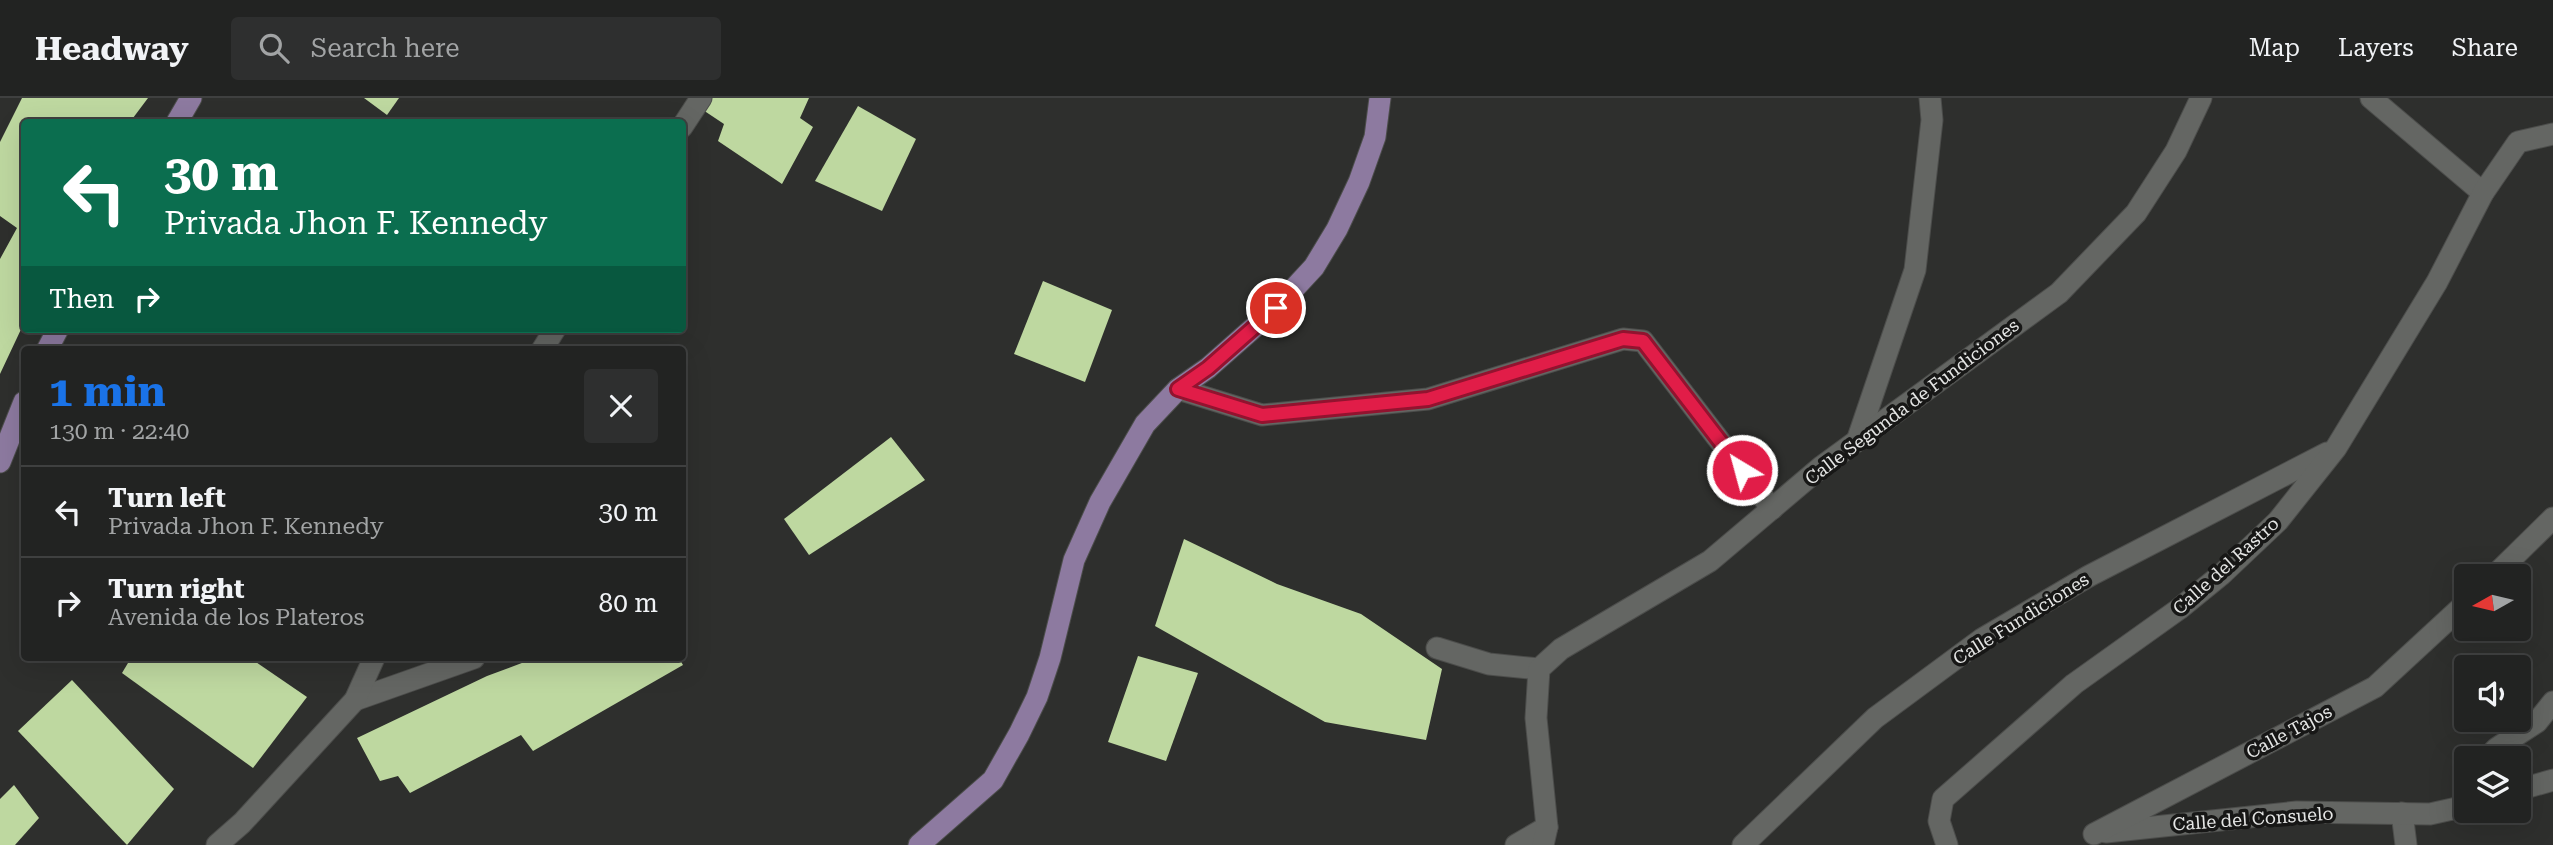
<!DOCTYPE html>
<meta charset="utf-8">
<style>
body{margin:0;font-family:"Roboto Serif",serif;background:#2e2f2f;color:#f1f3f6;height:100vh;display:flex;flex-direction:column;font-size:26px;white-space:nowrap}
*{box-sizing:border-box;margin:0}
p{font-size:23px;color:#a2a4a5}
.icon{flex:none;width:38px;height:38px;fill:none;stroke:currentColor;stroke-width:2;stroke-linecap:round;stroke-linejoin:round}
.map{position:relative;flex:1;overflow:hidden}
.drawer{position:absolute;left:21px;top:248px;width:665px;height:315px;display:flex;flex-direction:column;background:#222322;border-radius:7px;box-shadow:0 7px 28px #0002,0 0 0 2px #3f4040}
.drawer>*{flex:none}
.top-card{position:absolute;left:21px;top:21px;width:665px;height:214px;border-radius:7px;box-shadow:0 7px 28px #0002,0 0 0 2px #3f4040;background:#0b6e4f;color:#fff;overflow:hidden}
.needle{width:46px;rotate:262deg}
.buttons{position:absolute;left:2454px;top:466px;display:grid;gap:14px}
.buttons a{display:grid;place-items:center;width:77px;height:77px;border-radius:7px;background:#222322;box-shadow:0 7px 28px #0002,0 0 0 2px #3f4040;font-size:35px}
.pin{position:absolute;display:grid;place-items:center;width:60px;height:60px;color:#fff;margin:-30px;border:4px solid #fff;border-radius:50%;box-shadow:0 2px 7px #0007}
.me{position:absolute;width:77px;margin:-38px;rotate:323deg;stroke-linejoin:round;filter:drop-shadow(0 0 5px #0008)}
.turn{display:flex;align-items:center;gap:24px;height:147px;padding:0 28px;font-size:32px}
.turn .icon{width:91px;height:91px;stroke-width:2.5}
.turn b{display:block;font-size:49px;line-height:60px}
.then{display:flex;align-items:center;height:66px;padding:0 28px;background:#0003;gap:14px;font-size:26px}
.round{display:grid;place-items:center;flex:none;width:74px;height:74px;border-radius:7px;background:#2e2f2f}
.head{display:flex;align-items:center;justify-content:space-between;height:119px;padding:0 28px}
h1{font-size:42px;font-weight:700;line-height:52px;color:#1a73e8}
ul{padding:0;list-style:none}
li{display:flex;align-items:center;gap:21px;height:91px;padding:0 28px;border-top:2px solid #3f4040}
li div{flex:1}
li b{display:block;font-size:26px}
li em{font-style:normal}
header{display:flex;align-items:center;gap:42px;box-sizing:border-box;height:98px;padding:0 35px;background:#222322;border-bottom:2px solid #3f4040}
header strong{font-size:33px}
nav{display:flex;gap:38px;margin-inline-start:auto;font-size:24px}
.search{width:490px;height:63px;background:#2e2f2f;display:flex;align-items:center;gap:18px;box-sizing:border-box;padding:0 24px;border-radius:7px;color:#a2a4a5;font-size:26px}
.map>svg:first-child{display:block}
.building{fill:#bed8a0}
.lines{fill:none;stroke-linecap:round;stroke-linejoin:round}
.minor-casing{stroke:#4c4d4b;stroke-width:23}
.major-casing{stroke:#4c4d4b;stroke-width:23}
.minor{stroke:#646663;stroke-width:21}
.major{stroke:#8d7aa0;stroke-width:21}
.route-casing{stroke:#92132f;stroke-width:18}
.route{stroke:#e11d48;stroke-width:12}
.labels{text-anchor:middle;stroke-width:7;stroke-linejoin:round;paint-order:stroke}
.street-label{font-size:18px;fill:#e5e6e5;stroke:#171716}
</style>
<header>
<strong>Headway</strong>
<div class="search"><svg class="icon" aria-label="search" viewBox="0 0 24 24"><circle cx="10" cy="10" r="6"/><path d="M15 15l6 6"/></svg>Search here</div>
<nav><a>Map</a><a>Layers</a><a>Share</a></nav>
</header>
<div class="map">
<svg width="2553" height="747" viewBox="0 0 2553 747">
<rect width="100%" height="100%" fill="#2e2f2d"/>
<g class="building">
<polygon points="22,0 148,0 130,24 24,24 24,225 0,276 0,161 17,130 0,118 0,44"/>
<polygon points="364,0 399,0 387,17"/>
<polygon points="712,0 809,0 800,20 813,29 782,86 718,43 724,26 703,12"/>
<polygon points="858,8 916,41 882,113 815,83"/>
<polygon points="1043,183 1112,212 1085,284 1014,256"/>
<polygon points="891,339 925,382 809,457 784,421"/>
<polygon points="1184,441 1277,486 1361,516 1442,571 1426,642 1325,624 1155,528"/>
<polygon points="1138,558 1198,575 1166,663 1108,644"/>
<polygon points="131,560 250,560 307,599 253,670 122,575"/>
<polygon points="535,560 679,560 683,567 533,653 521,637 410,695 398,678 380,683 357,640 487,578"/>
<polygon points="72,582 174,691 127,747 18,633"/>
<polygon points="14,687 39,720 15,747 0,747 0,701"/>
</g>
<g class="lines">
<defs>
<g id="minor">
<polyline points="2371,0 2483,95"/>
<polyline points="682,29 701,0"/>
<polyline points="542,252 555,231"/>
<polyline points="1178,291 1262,317 1428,301 1623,241 1643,243 1772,411"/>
<polyline points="1857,343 1915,172 1932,22 1930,0"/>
<polyline points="2494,478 2553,420"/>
<polyline points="1437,550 1489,566 1539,571"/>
<polyline points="355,602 474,560"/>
<polyline points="2487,660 2497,650 2537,624 2553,604"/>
<polyline points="2518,692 2553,682"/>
<polyline points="2402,715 2406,747"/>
<polyline points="2106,734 2297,714 2430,716 2466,708"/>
<polyline points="2094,736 2375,589 2466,505"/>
<polyline points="217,747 242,725 355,602 374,560"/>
<polyline points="1516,747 1547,729"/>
<polyline points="1543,747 1547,729 1536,620 1539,571 1561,551 1710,463 1821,369 2059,195 2136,115 2176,53 2201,0"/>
<polyline points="1743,747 1875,620 1982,541 2089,478 2327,355"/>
<polyline points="1947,747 1939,723 1943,701 2074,586 2179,511 2222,476 2278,423 2336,350 2437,184 2483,95 2518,44 2553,36"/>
</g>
<g id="major">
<polyline points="177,24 191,0"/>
<polyline points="47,252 58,231"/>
<polyline points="0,364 24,304"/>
<polyline points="919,747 993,682 1019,636 1037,599 1050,560 1074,462 1100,404 1145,326 1178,291 1208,270 1276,210 1314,169 1337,131 1359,84 1375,39 1380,0"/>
</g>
</defs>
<use href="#minor" class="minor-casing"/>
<use href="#major" class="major-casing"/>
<use href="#minor" class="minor"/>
<use href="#major" class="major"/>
</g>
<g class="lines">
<defs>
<polyline id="route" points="1276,210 1208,270 1178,291 1262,317 1428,301 1623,241 1643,243 1742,372"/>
</defs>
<use href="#route" class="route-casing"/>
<use href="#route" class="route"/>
</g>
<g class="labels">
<g class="street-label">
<text transform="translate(1912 304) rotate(-37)" y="6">Calle Segunda de Fundiciones</text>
<text transform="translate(2226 468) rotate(-42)" y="6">Calle del Rastro</text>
<text transform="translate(2021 521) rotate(-32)" y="6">Calle Fundiciones</text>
<text transform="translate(2289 634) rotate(-28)" y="6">Calle Tajos</text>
<text transform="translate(2253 721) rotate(-4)" y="6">Calle del Consuelo</text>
</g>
</g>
</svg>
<div class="buttons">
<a><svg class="needle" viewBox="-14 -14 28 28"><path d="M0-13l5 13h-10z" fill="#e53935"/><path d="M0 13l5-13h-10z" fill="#a2a4a5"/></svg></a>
<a><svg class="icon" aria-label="sound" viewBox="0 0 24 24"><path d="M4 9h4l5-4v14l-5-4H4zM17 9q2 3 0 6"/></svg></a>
<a><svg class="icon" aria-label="layers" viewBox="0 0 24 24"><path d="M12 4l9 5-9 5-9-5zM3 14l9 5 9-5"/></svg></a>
</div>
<div class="pin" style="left:1276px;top:210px;background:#d93025"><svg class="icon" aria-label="arrive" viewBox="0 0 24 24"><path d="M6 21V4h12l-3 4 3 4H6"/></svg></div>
<svg class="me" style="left:1742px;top:372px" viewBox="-20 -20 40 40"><circle r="17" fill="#e11d48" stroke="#fff" stroke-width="3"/><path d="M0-11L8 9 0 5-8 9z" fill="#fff"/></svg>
<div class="top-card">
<div class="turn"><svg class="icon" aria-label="left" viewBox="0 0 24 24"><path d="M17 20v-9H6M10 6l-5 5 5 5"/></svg><div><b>30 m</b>Privada Jhon F. Kennedy</div></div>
<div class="then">Then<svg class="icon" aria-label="right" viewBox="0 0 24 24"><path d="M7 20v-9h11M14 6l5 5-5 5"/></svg></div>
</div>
<section class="drawer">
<div class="head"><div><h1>1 min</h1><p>130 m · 22:40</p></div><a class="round"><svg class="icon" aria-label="close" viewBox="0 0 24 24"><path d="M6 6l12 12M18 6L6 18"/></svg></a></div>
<ul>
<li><svg class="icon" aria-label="left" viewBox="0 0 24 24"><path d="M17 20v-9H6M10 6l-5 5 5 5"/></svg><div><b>Turn left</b><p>Privada Jhon F. Kennedy</p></div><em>30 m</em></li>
<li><svg class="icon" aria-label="right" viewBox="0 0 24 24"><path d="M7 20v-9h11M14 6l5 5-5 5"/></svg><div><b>Turn right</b><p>Avenida de los Plateros</p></div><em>80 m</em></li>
</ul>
</section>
</div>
